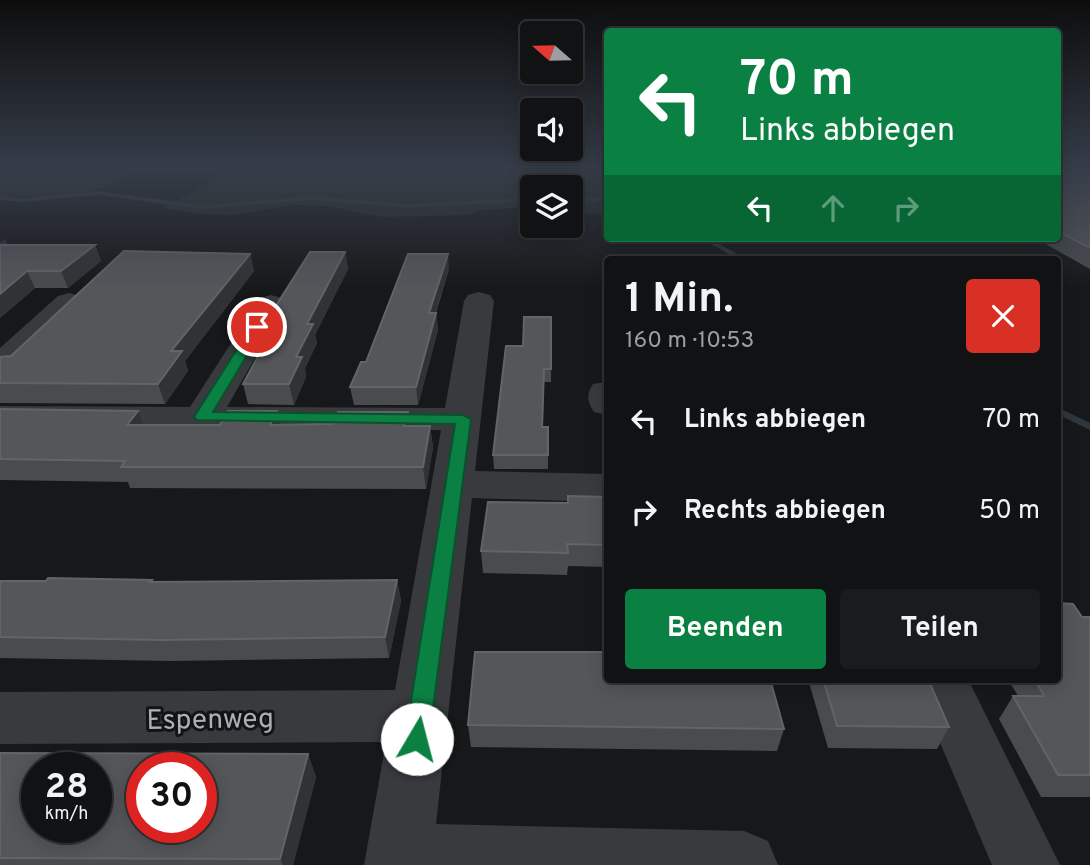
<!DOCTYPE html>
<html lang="de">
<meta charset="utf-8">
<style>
body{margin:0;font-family:Overpass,sans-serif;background:#1a1b1c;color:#f1f3f6;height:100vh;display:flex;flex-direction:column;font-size:26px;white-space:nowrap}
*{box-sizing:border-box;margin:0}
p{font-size:23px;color:#9c9ea0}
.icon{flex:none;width:38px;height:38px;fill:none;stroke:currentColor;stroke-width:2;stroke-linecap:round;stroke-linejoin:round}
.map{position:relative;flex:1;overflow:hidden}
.side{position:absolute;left:604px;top:256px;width:457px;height:427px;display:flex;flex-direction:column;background:#111213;border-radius:7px;box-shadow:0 4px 18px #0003,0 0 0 2px #303233}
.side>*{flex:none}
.top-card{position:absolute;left:604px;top:28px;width:457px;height:214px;border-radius:7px;box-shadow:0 4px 18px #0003,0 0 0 2px #303233;background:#0b8043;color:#fff;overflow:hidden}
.needle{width:46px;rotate:290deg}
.buttons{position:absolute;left:520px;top:21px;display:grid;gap:14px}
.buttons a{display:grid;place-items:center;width:63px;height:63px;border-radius:7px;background:#111213;box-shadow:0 4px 18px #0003,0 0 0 2px #303233;font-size:35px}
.speed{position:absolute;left:21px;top:752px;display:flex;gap:14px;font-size:35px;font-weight:700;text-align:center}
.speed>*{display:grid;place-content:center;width:91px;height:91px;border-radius:50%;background:#111213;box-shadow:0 4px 18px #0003,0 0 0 2px #303233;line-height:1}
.speed small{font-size:18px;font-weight:400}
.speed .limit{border:10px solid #d22;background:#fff;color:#111}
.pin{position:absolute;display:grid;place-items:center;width:60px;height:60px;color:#fff;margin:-30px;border:4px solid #fff;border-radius:50%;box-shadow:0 2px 7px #0007}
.me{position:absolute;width:77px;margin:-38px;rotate:8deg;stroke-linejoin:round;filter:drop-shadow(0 0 5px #0008)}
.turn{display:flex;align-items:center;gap:24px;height:147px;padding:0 21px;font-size:32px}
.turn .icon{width:91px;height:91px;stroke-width:2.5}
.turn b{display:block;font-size:49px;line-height:60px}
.lanes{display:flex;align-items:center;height:66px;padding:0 21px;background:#0003;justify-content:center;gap:35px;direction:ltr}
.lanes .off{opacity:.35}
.round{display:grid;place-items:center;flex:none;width:74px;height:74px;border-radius:7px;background:#1a1b1c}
.overview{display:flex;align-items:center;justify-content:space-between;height:119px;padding:0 21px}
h1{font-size:42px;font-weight:700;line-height:52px}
.primary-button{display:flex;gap:14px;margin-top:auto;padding:14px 21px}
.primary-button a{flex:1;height:80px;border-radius:7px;background:#0b8043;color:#fff;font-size:28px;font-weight:700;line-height:80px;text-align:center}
.primary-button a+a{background:#1a1b1c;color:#f1f3f6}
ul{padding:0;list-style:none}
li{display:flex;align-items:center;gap:21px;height:91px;padding:0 21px}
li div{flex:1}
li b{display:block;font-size:26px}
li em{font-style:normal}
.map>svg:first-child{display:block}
.green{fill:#242c24}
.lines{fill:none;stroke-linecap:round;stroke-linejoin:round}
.stream{fill:#2e373d;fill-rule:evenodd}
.street{fill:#393a3e;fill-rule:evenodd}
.wall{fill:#494b4e}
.shaded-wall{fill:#313234}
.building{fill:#545659;stroke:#616468;stroke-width:2;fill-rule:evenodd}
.route{fill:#0b8043;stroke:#07532c;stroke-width:2}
.labels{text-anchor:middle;stroke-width:6;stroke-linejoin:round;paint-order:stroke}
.near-street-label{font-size:28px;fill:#aab0b8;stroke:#121314}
</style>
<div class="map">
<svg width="1090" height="865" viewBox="0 0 1090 865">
<rect width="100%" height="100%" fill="#171819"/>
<g class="green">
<path d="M0,168H129C125,173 121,181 115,184C90,195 28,198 0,196Z"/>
<polygon points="226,168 607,168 607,215 571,211 570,187 532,187 532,207 478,210 468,215 382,217 327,206 292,205 234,215 200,214 163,208 215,179"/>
</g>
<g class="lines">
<g class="stream">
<polygon points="98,191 202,205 311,196 410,204 532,197 532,201 410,208 311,200 202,209 98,195 22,202 0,200 0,196 22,198"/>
<polygon points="570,197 607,198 607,202 570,201"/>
<polygon points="701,238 709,238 746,259 737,259"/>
<polygon points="1057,407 1090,423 1090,430 1057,414"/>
</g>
<g class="street">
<polygon points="479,292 490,295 494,301 475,471 607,474 607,502 472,498 436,824 744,831 768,841 778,865 364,865 386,742 0,744 0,692 395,690 441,430 0,428 0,406 190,407 260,298 271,295 282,298 286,304 227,407 445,408 464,301 468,295"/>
<polygon points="69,293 80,296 84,302 80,308 12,373 0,376 0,348 58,296"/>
<path d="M607,382V415L594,412C587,402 586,394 593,384Z"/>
<polygon points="913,679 968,679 1060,865 992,865"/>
</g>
</g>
<g class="wall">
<polygon points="1090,168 1090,269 1035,238 1057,238 1057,172"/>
<polygon points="5,239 7,245 95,245 101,261 68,288 35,288 0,318"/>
<polygon points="345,252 348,269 315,335 317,343 305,368 306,377 294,405 248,404 243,384 259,355 256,345 273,317 272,312"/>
<polygon points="250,254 254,271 185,361 188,371 165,404 0,403 0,357 11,356"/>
<polygon points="449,269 436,313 438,330 418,405 354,405 350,387 366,362"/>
<polygon points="551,317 551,382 544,382 543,427 548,427 548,469 494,469 493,455 523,346"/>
<polygon points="0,409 144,425 220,425 277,411 280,425 333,424 408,412 410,426 430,426 433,447 426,489 130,488 128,482 0,480"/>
<polygon points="607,497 607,567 568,566 567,575 483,573 481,551"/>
<polygon points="152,580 153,582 397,580 401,601 389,658 171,661 0,658 0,581"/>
<polygon points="1082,617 1090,617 1090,797 1041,797 999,719 1013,696 1018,696 1008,679 1057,679"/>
<polygon points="808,679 928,679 949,727 937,749 828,748"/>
<polygon points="468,725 784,729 777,751 471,747"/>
<polygon points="0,753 308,754 316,777 293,865 0,865"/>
</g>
<g class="shaded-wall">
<polygon points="5,239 12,256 0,250 0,243"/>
<polygon points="95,245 101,261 68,288 61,271"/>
<polygon points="345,252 348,269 315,335 317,343 305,368 306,377 294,405 289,384 296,357 307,324"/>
<polygon points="250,254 254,271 185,361 188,371 165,404 158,384 171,351"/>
<polygon points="448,254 449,269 430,330 429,313"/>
<polygon points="27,271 35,288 0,318 0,294"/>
<polygon points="436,313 438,330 418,405 416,387"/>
<polygon points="138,411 146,431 127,425"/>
<polygon points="277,411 282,432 270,425"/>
<polygon points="408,412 411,432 404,426"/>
<polygon points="430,426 433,447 426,489 423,467"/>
<polygon points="397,580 401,601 389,658 385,637"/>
<polygon points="308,754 316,777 293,865 283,865 280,859"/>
</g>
<g class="building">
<polygon points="1090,168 1090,248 1057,231 1057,172"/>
<polygon points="0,245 95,245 61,271 27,271 0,294"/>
<polygon points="124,251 250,254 171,351 182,351 158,384 0,383 0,357 11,356"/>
<polygon points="310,252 345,252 307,324 313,324 296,357 302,357 289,384 243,384 264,345 256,345 276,312 272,312"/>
<polygon points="408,254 448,254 429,313 436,313 416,387 350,387 361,362 366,362"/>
<polygon points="524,317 551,317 551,369 544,369 542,427 548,427 548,455 493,455 506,346 523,346"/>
<polygon points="0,409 138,411 127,425 220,425 228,411 277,411 270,425 333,424 338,412 408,412 404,426 430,426 423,467 121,467 125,461 0,459"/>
<polygon points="568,496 607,497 607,545 567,544 568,553 481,551 488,502 568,503"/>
<polygon points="48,578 152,580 150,582 397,580 385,637 161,640 0,637 0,581 46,581"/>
<polygon points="1057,603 1073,604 1082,617 1090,617 1090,775 1058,775 1013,696 1044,696 1035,679 1057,679"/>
<polygon points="475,652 607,652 607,679 770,679 784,729 468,725"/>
<polygon points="823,679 928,679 949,727 837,726"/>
<path d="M0,753L308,754L280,859L0,858ZM37,768H96V828H37ZM142,768H201V828H142Z"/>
</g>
<linearGradient id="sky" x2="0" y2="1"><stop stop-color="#0d0d0e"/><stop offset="0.58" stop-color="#363d49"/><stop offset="1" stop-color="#363d49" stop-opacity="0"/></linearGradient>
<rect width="1090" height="289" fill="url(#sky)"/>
<polygon class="route" points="257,323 264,327 213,412 463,415 471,419 429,739 425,747 417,751 408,747 405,739 455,424 197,420 194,417 251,327"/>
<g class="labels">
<g class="near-street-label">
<text transform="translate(210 718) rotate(-1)" y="10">Espenweg</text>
</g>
</g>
</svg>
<div class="buttons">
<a><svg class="needle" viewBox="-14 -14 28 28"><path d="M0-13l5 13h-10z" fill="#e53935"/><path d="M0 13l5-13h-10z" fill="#9c9ea0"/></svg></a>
<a><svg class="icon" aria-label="sound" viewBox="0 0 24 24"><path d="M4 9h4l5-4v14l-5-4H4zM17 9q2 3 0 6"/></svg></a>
<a><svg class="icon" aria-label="layers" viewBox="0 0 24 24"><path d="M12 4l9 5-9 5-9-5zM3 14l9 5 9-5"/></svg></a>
</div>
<div class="speed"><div>28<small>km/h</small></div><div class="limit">30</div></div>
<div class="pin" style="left:257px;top:327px;background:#d93025"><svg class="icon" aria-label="arrive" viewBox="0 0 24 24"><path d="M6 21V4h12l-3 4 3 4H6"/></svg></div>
<svg class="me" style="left:417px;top:739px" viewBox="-20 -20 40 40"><circle r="19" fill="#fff"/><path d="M0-13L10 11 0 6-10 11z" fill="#0b8043"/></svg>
<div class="top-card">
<div class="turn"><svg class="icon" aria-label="left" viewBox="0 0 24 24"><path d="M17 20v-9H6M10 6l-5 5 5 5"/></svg><div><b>70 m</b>Links abbiegen</div></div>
<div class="lanes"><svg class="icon" aria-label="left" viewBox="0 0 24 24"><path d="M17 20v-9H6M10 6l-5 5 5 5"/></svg><svg class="icon off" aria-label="ahead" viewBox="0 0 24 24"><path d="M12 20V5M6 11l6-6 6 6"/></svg><svg class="icon off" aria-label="right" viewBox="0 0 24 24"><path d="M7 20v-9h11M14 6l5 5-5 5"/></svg></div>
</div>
<section class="side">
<div class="overview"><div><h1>1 Min.</h1><p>160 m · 10:53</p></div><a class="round" style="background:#d93025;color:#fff"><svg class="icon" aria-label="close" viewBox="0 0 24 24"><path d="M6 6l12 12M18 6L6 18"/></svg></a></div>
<ul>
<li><svg class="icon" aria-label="left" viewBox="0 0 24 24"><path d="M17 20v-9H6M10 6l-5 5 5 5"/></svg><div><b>Links abbiegen</b></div><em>70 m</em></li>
<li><svg class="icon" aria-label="right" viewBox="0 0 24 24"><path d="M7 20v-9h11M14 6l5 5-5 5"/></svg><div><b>Rechts abbiegen</b></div><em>50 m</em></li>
</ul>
<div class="primary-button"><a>Beenden</a><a>Teilen</a></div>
</section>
</div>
